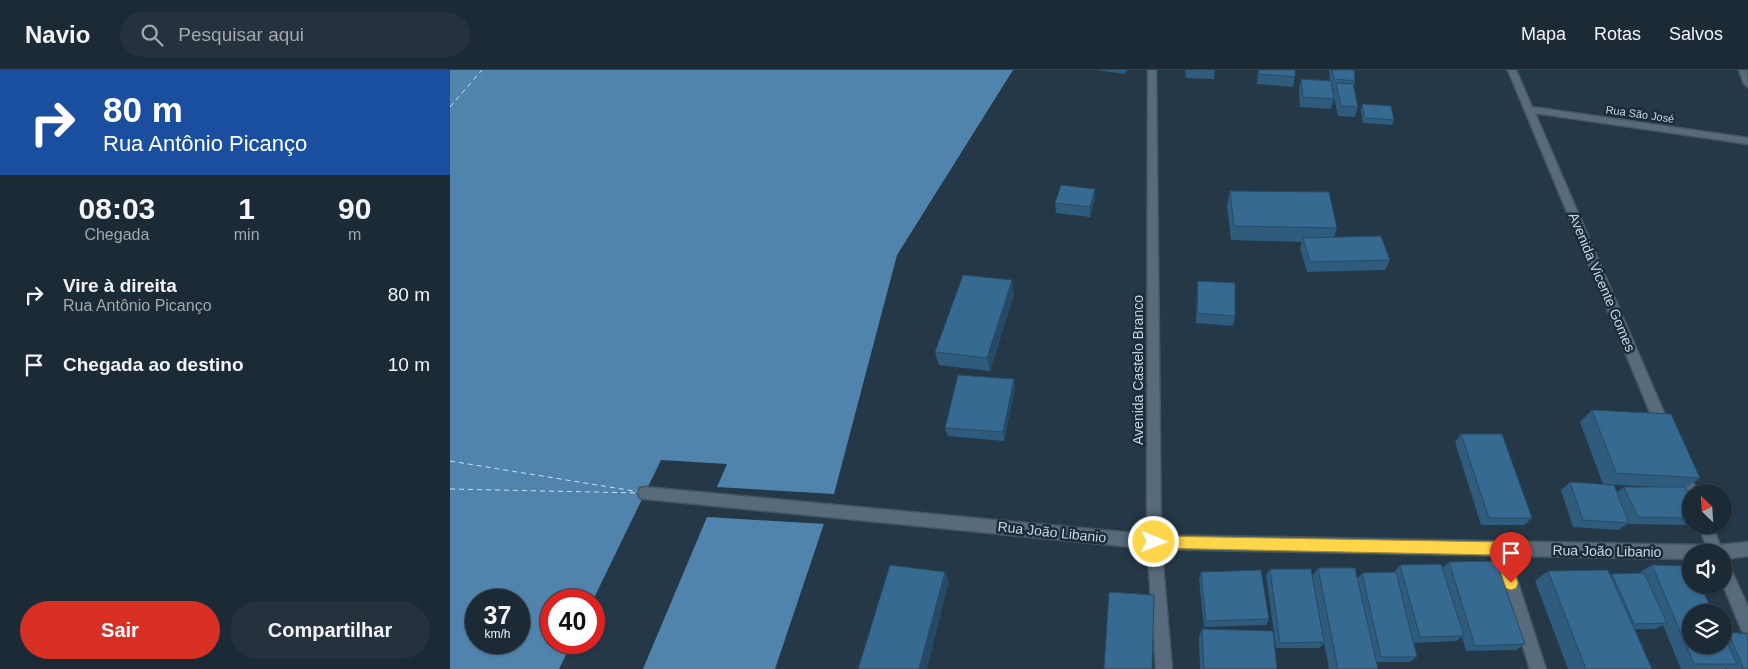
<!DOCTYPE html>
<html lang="pt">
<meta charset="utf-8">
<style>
body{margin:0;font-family:Arial,sans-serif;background:#25323d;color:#f1f3f6;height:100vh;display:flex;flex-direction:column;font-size:19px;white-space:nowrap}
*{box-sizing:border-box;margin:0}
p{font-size:16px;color:#a0a7ad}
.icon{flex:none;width:28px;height:28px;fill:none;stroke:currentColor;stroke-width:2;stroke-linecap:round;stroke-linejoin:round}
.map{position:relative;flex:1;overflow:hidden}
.sheet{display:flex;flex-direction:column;background:#1c2a35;width:450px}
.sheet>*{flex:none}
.guide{background:#1a4fa0;color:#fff;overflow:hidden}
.needle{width:32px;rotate:335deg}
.fabs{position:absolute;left:1232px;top:414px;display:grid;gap:10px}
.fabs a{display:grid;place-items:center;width:50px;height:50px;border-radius:50%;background:#1c2a35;box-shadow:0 1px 4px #0004,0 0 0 1px #3a4650;font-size:25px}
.speed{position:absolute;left:15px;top:519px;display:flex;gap:10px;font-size:25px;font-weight:700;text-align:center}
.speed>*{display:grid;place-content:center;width:65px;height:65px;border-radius:50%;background:#1c2a35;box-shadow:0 1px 4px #0004,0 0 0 1px #3a4650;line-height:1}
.speed small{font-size:12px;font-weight:400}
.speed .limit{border:8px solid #d22;background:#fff;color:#111}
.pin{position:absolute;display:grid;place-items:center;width:42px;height:42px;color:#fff;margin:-51px -21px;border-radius:50% 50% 50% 0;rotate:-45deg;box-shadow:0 0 5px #0007}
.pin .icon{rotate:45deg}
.me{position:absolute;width:55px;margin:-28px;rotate:91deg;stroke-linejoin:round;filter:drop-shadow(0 0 4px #0008)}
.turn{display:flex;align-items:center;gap:18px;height:105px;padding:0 20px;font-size:22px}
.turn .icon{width:65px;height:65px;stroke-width:2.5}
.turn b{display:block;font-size:35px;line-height:42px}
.eta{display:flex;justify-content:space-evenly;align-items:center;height:85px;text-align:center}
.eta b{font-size:30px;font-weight:700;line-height:35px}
.cta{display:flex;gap:10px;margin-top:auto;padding:10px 20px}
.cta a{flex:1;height:58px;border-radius:30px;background:#d93025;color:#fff;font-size:20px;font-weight:700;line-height:58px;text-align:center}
.cta a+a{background:#25323d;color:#f1f3f6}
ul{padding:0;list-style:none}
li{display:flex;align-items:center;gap:15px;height:70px;padding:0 20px}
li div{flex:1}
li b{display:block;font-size:19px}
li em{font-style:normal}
header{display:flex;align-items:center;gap:30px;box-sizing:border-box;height:70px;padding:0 25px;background:#1c2a35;border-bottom:1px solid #3a4650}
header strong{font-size:24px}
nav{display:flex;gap:28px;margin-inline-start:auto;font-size:18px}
.search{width:350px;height:45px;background:#25323d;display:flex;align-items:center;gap:12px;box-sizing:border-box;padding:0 18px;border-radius:28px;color:#a0a7ad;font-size:19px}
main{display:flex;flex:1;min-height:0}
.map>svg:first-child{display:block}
.water{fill:#5184ad;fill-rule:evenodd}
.pier{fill:#253847}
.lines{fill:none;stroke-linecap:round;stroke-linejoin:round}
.ferry{stroke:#c5e2fa;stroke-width:1;stroke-dasharray:5 4;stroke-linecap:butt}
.street-casing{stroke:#455662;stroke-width:3}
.secondary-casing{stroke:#455662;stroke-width:3}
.street{fill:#576b7c;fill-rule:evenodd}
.secondary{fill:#576b7c;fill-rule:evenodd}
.wall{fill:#2f5b7d}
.shaded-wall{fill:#264a66}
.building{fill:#376a91;stroke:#264a66}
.route{fill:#ffd54a;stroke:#a68a30}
.labels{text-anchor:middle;stroke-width:5;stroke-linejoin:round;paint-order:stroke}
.far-street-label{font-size:11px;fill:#c9d5de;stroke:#1b2d3c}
.street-label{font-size:14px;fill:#c9d5de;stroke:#1b2d3c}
</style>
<header>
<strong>Navio</strong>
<div class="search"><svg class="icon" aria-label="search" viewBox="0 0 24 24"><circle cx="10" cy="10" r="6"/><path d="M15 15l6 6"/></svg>Pesquisar aqui</div>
<nav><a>Mapa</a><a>Rotas</a><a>Salvos</a></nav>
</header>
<main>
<section class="sheet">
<div class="guide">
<div class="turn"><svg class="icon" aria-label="right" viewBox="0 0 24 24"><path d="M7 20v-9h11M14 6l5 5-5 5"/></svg><div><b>80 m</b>Rua Antônio Picanço</div></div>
</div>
<div class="eta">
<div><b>08:03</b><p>Chegada</p></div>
<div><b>1</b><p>min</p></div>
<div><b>90</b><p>m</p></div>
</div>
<ul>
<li><svg class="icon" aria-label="right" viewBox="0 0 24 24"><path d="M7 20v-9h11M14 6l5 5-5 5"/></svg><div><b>Vire à direita</b><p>Rua Antônio Picanço</p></div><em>80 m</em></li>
<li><svg class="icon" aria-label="arrive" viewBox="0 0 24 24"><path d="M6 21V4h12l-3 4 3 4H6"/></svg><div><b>Chegada ao destino</b></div><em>10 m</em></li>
</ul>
<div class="cta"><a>Sair</a><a>Compartilhar</a></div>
</section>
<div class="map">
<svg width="1298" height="599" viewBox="0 0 1298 599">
<rect width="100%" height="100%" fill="#253847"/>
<path class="water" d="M0,0H563L447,185L384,424L325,599H0ZM26,530H69V572H26ZM101,530H144V572H101Z"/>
<polygon class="pier" points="211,390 277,394 267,417 384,424 375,454 257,447 193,599 109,599 122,573 144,572 143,530"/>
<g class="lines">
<g class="ferry">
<polyline points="0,37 32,0"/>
<polyline points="0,391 190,422"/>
<polyline points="0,419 190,423"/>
</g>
<defs>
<g id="street">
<polygon points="698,0 706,0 711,472 722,599 706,599 697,472"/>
<polygon points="1058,0 1066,0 1082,37 1298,68 1298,74 1085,43 1221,359 1219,363 1214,365 1209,363 1207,359"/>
<polygon points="1289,0 1297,0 1298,17 1294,14"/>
<polygon points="1232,395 1237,397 1247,422 1241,422 1241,430 1236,429 1225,401 1227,397"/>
<polygon points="1248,455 1262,455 1270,475 1298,472 1298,486 1274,489 1274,482 1259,482"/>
<polygon points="1050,472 1055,474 1057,479 1096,599 1080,599 1043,479 1045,474"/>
</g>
<g id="secondary">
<polygon points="195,417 704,465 1251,475 1256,477 1258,482 1241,482 1241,489 704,479 195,429 190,428 188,423 190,418"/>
<polygon points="1274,493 1279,495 1298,537 1298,563 1292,561 1273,515"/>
</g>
</defs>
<use href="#street" class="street-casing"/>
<use href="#secondary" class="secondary-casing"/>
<use href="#street" class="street"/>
<use href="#secondary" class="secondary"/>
</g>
<g class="wall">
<polygon points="647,0 677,0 675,4"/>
<polygon points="735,0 765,0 764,9 736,8"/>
<polygon points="808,0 845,0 845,7 843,17 807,14"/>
<polygon points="879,0 904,0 905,11 904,16 908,37 905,47 888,46 883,23 884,19 882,19 884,29 881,39 850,37 849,19 851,9 880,11"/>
<polygon points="912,34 944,50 942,55 913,53 911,40"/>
<polygon points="645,119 645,129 640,147 606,143 605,133"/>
<polygon points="780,121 887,158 884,167 940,190 935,200 857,202 850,178 852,172 781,170 777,135"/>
<polygon points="748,211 785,246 783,256 746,253 747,220"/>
<polygon points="564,224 540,301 489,295 485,282"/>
<polygon points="565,318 554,371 498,366 495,358"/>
<polygon points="1142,340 1250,408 1236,418 1241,429 1241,454 1240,455 1177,454 1168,460 1123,457 1111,420 1120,412 1167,422 1174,417 1205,417 1153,414 1130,352"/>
<polygon points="1011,364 1082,448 1074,455 1031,455 1005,372"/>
<polygon points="999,492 1075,574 1066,580 1016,581 1012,567 1006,571 964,573 967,587 960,592 926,592 928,599 879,599 874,573 869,578 826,578 816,505 820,499 862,506 868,498 907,509 912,503 944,502 950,495 992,498"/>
<polygon points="1202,495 1274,575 1274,564 1278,562 1298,599 1277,599 1277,598 1274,599 1231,599 1213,555 1205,559 1185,559 1202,599 1118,599 1085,511 1098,501 1160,505 1162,504 1191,503 1190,502"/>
<polygon points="751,502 819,549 816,555 754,557 749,509"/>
<polygon points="752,559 827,599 750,599 749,567"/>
</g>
<g class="shaded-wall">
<polygon points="645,119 645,129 640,147 640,137"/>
<polygon points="562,210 564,224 540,301 537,288"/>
<polygon points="564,309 565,318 554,371 553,362"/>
<polygon points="495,502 499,511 477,599 469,599"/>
</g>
<g class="building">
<polygon points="809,0 845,0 845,7 809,4"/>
<polygon points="882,0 904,0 905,11 884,9"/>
<polygon points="851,9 881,11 884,29 853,27"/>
<polygon points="886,13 903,14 908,37 891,36"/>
<polygon points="912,34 941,36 944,50 915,48"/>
<polygon points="611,115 645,119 640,137 605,133"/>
<polygon points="780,121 879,122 887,158 784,156"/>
<polygon points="931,166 940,190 860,192 853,168"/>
<polygon points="513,205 562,210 537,288 485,282"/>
<polygon points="748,211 785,213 785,246 747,243"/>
<polygon points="508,305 564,309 553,362 495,358"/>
<polygon points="1142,340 1221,344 1250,408 1166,403"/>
<polygon points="1011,364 1052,364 1082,448 1039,448"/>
<polygon points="1120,412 1164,415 1179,453 1133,450"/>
<polygon points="1174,417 1235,417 1241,429 1241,448 1188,447"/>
<polygon points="1046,491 1075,574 1025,576 999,492"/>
<polygon points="991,494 1014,566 970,567 950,495"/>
<polygon points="440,495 495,502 469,599 408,599"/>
<polygon points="1202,495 1241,496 1241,515 1250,515 1263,542 1241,542 1241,575 1274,575 1274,566 1287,594 1244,594"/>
<polygon points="868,498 905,498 928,599 888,599"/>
<polygon points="820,499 861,499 874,572 830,573"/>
<polygon points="811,500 819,549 756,551 751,502"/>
<polygon points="1158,500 1202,599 1136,599 1098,501"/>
<polygon points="946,502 967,587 931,587 912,503"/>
<polygon points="1194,503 1217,553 1184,554 1162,504"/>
<polygon points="659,522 704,525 702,599 654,599"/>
<polygon points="752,559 823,561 827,599 754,599"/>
<polygon points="1278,562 1298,564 1298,599 1294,599"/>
</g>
<polygon class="route" points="704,466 1050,472 1055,474 1068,513 1066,518 1061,520 1056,518 1045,485 704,478 699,476 697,472 699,467"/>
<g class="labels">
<g class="far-street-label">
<text transform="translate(1190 44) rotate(8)" y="4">Rua São José</text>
</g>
<g class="street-label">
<text transform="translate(1152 212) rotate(67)" y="5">Avenida Vicente Gomes</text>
<text transform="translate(688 300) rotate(-90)" y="5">Avenida Castelo Branco</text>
<text transform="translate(602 462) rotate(6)" y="5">Rua João Libanio</text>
<text transform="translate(1157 481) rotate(1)" y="5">Rua João Libanio</text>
</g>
</g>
</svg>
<div class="fabs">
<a><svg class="needle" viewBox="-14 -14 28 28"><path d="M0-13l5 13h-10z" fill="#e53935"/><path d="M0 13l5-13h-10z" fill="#a0a7ad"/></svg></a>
<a><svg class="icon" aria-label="sound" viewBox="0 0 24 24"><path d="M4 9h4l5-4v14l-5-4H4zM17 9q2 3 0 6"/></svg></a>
<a><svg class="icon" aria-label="layers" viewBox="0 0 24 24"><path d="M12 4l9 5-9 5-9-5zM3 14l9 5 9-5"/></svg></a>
</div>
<div class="speed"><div>37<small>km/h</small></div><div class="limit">40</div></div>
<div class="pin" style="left:1061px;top:513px;background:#d93025"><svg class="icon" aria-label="arrive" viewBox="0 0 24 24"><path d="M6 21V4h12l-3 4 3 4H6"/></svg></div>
<svg class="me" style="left:704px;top:472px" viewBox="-20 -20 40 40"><circle r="17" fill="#ffd54a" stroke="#fff" stroke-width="3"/><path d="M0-11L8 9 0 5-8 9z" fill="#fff"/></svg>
</div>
</main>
